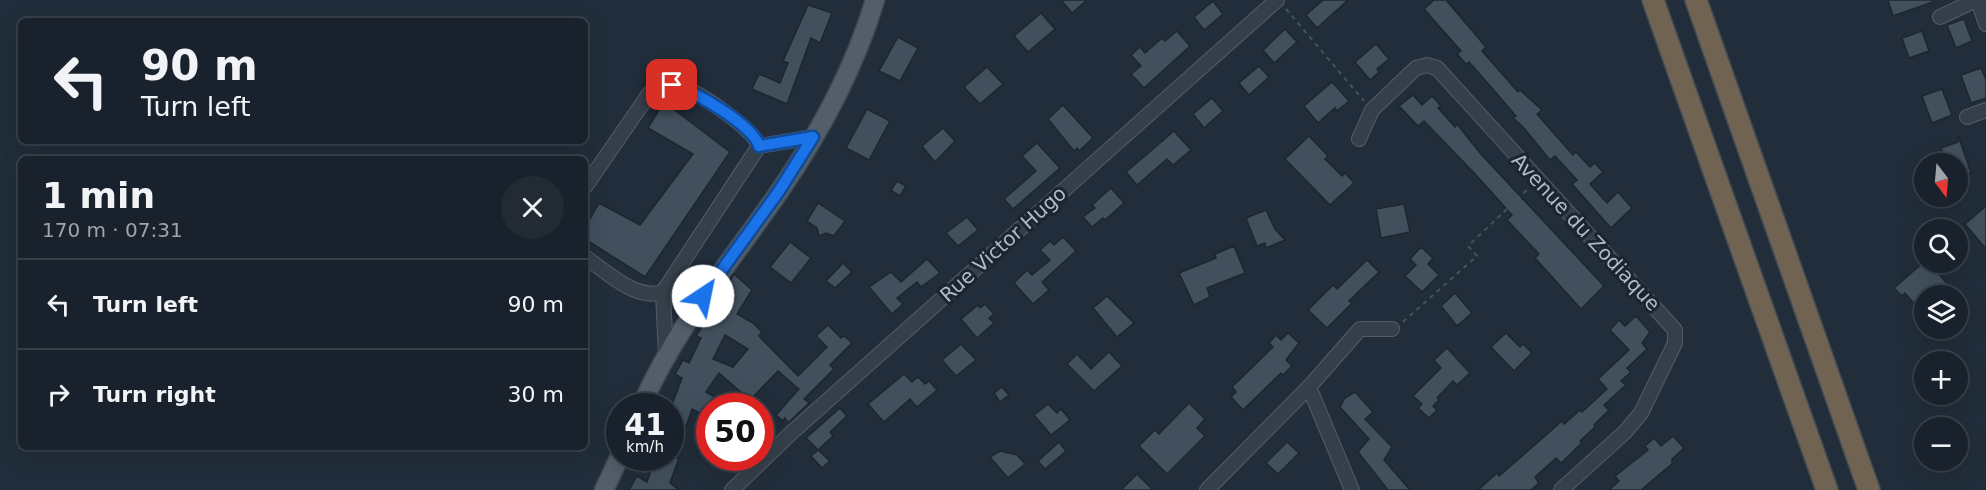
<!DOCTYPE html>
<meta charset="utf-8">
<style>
body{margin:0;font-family:"DejaVu Sans",sans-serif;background:#222a34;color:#f1f3f6;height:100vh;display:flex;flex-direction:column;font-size:22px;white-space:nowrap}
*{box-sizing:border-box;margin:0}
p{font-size:20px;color:#9fa4a9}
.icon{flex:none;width:33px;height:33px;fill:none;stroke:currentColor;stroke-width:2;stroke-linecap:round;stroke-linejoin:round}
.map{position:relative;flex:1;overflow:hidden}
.side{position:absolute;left:18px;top:156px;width:570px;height:294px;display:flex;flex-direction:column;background:#19222c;border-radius:9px;box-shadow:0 6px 24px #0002,0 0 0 2px #373f48}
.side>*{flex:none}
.hud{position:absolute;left:18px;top:18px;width:570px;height:126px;border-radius:9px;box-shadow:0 6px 24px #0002,0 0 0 2px #373f48;background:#19222c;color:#f1f3f6;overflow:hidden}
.needle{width:39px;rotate:164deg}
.tools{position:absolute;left:1914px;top:153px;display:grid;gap:12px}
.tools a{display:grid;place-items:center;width:54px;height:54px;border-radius:50%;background:#19222c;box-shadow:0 6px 24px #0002,0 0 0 2px #373f48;font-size:30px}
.speed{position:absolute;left:606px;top:393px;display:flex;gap:12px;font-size:30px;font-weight:700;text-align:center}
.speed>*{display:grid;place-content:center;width:78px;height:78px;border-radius:50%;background:#19222c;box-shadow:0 6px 24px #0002,0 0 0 2px #373f48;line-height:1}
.speed small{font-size:15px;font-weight:400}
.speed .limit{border:9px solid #d22;background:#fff;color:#111}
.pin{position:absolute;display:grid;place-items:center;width:51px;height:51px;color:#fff;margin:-26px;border-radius:12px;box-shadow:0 3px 9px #0006}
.me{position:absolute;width:66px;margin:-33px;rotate:34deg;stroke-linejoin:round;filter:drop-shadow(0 0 4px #0008)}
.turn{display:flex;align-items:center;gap:21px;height:126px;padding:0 24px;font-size:27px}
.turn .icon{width:78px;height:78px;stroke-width:2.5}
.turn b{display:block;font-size:42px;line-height:51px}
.round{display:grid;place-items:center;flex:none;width:63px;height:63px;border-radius:32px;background:#222a34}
.headline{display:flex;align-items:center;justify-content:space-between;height:102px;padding:0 24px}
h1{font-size:36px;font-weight:600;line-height:45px}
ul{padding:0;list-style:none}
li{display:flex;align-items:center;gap:18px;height:90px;padding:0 24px;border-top:2px solid #373f48}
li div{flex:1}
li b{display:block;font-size:22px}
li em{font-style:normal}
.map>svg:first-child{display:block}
.building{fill:#42505e;stroke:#1c2631;stroke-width:1.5;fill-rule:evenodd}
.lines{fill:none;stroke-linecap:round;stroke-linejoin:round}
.minor-casing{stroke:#535d68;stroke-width:16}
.major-casing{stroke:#3e4853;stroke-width:21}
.highway-casing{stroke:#404a55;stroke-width:24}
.path{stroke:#415658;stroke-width:2;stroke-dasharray:4.5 4.5;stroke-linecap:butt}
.minor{stroke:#353f4a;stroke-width:14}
.major{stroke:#535e6a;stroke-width:18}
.highway{stroke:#706352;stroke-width:21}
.route-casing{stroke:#114b97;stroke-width:15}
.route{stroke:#1a73e8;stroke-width:10}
.labels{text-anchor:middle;stroke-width:6;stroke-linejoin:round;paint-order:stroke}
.street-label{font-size:20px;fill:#b0bac6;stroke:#1b242f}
</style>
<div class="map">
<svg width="1986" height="490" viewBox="0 0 1986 490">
<rect width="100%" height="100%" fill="#212d3a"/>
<g class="building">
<polygon points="1061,0 1087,0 1072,13"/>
<polygon points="1323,0 1348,0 1317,28 1306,15"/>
<polygon points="1434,0 1446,0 1486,47 1482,51 1518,92 1520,90 1542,110 1537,114 1573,155 1576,152 1590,167 1595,163 1603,172 1590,184 1607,203 1618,192 1632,208 1611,228 1572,184 1577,180 1555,156 1550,160 1523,127 1513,118 1516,116 1491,87 1469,62 1466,64 1457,54 1461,51 1424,9"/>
<polygon points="1888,0 1933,0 1933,2 1893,16"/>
<polygon points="1213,1 1223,14 1204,30 1194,17"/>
<polygon points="808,5 832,13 820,43 811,38 787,104 752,89 759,74 780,83 788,63 783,61"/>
<polygon points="1041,13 1055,29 1028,52 1014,36"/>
<polygon points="1964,19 1972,41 1956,48 1947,25"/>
<polygon points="1285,29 1297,42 1274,63 1263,50"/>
<polygon points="1177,31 1190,46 1144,88 1131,74 1141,66 1131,55 1140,47 1145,53 1162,38 1165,41"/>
<polygon points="1922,31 1929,51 1909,58 1902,38"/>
<polygon points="898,37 918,48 900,81 879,71"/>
<polygon points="1376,44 1389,59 1377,69 1379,72 1370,80 1355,62"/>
<polygon points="1259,66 1269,77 1249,95 1239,83"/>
<polygon points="987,67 1003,84 980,104 964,87"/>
<polygon points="1981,68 1986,80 1986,98 1971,103 1961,75"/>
<polygon points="1332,82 1349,101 1337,111 1335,108 1318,123 1304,106"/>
<polygon points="1942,89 1952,115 1932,123 1922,96"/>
<polygon points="1413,95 1422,105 1432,96 1441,106 1438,108 1455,127 1457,124 1480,153 1604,286 1581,309 1535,258 1539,254 1507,220 1512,215 1476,175 1424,121 1418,126 1399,106"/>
<polygon points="1212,98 1223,111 1204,128 1193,114"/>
<polygon points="664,102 730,152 645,277 585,239 585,227 599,203 640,225 693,154 648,128"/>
<polygon points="1063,105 1093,138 1079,151 1077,148 1074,151 1048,119"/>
<polygon points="867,109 890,121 869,160 846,148"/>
<polygon points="943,128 955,141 935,162 922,146"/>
<polygon points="1174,131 1191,150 1173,165 1167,159 1137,185 1126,172"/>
<polygon points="1958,135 1971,173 1958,178 1958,164 1947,164 1941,148 1958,142"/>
<polygon points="1309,136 1328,156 1325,159 1342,176 1345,173 1354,183 1330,205 1285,159"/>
<polygon points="1037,143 1060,168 1013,209 1004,199 1036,171 1022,156"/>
<polygon points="897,181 906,186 900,196 891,190"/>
<polygon points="1111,188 1124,203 1105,220 1103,218 1092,227 1083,217 1095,208 1092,205"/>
<polygon points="818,203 845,221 834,236 826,233 819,236 817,228 807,221"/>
<polygon points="1404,204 1410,232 1381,238 1376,209"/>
<polygon points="1986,206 1986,249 1965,224"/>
<polygon points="1266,210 1275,229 1285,240 1266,248 1265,243 1257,246 1246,218"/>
<polygon points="967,217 978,230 958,246 946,233"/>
<polygon points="1063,237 1076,251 1042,282 1049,290 1033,304 1014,283 1027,270 1032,275 1050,260 1040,250 1050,241 1054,245"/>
<polygon points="790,242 811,258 791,283 770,267"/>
<polygon points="1234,246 1245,273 1207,288 1210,297 1194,305 1179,273 1216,258 1215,254"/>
<polygon points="1421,247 1433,258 1428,264 1439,275 1422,292 1405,276 1416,265 1410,259"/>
<polygon points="927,259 940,273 921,287 917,282 897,298 903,304 892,314 869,287 891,272 901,282"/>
<polygon points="1367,260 1379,272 1349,301 1352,303 1327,328 1308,310 1333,285 1337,289"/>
<polygon points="1924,262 1929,262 1957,296 1924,296 1924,315 1905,293 1902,296 1894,288"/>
<polygon points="843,263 852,272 835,288 826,281"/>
<path d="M734,274L752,290L737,314L753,323L762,332L759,336L798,376L827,347L816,336L828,325L841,338L844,336L852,343L830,365L834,369L804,399L809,403L788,423L785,418L783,421L776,415L799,389L778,371L750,400L719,373L706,392L731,406H710V418L692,409L675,458H679L670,483L679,490H629L637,476L647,482L655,458H670V410L682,378L675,374L683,360L689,363L701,338L696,336ZM725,335L748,349L733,367L713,359Z"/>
<polygon points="1455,293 1472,313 1457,326 1441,306"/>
<polygon points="1107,296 1134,323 1117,337 1093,308"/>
<polygon points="985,304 994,314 989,318 994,323 977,338 961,319 978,305 980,308"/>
<polygon points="1636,316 1650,332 1642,343 1647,349 1627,368 1631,372 1621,381 1626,385 1604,405 1609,410 1594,425 1595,427 1580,441 1582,443 1561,463 1556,458 1535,477 1539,483 1531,490 1478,490 1497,473 1499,476 1562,421 1564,424 1580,410 1582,412 1607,389 1598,379 1629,350 1610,330 1619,320 1625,326"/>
<polygon points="1288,333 1299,343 1286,360 1292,366 1283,375 1281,373 1243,410 1231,397 1236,392 1232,387 1273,347 1269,343 1276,335 1281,340"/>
<polygon points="1506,333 1520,347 1523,344 1532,353 1514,371 1491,347"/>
<polygon points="961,344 976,360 956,376 942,360"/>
<polygon points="1447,348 1470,373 1457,385 1453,381 1437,398 1439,400 1433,406 1437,410 1429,418 1418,408 1422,404 1413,396 1441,368 1434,360"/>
<polygon points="1109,352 1122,366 1094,391 1067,364 1077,354 1091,369"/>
<polygon points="904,374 912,382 918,377 925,384 929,381 937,390 917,407 910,399 884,422 868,404"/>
<polygon points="1002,387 1009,395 1000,402 994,393"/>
<polygon points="1355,392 1373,412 1365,419 1392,447 1384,460 1410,490 1388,490 1358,452 1369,439 1340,407 1345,398"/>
<polygon points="1189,403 1205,419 1197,428 1205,436 1167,474 1139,446 1155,430 1159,434"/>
<polygon points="1048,404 1057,413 1061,409 1070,420 1051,435 1034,415"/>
<polygon points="840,408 847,416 830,432 833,436 818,450 830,461 822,468 811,456 818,450 806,438"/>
<polygon points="1673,436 1684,448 1672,459 1672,464 1667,468 1641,490 1609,490 1619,481 1615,476 1648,450 1645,446 1654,438 1661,446"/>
<polygon points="1059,442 1066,451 1045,469 1038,461"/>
<polygon points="1287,442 1299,453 1278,474 1266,463"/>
<polygon points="1000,451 1017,455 1025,464 1008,478 990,457"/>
<polygon points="1137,474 1153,490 1121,490"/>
</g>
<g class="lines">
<defs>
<g id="minor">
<polyline points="1978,0 1986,24"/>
<polyline points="1940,17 1976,0"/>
<polyline points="1967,117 1986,110"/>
<polyline points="1359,139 1372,110 1416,68 1427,65 1437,68 1675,330 1675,343 1641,413 1625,432 1561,490"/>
<path d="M585,187L649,94L662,85C669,85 675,85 681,87C699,92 755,130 759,146"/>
<path d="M585,257C607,272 636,301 663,292L759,146L813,137"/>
<polyline points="663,292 666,356"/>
<polyline points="732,490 790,434 1277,0"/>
<polyline points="1207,490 1309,387"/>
<polyline points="1352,490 1309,387 1360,329 1392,329"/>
</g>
<g id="major">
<path d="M641,406C678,324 729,264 779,192C819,134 855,67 875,0"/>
<polyline points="604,490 620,456"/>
</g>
<g id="highway">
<polyline points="1653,0 1827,490"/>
<polyline points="1696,0 1869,490"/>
</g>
</defs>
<use href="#minor" class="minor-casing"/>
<use href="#major" class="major-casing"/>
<use href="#highway" class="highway-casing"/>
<g class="path">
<polyline points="1286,9 1364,101"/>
<polyline points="1403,322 1477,256 1468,246 1528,189"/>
</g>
<use href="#minor" class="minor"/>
<use href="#major" class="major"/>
<use href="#highway" class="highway"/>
</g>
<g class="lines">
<defs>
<path id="route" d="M672,85C692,89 754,126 759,146L813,137L779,191L703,296"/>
</defs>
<use href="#route" class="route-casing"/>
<use href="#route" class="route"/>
</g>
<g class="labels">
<g class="street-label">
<text transform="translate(1586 232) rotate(47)" y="7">Avenue du Zodiaque</text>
<text transform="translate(1003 244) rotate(-42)" y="7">Rue Victor Hugo</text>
</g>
</g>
</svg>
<div class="tools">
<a><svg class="needle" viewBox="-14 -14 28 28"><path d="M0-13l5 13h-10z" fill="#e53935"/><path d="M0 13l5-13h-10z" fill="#9fa4a9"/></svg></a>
<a><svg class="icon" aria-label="search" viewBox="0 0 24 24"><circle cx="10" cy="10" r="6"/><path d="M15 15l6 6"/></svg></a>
<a><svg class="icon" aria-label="layers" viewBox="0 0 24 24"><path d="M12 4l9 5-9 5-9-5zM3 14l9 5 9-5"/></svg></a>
<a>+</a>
<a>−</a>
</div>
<div class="speed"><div>41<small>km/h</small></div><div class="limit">50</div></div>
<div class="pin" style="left:672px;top:85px;background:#d93025"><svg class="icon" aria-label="arrive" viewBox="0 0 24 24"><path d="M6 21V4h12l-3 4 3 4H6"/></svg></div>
<svg class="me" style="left:703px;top:296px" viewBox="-20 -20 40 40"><circle r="19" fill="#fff"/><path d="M0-13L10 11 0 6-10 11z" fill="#1a73e8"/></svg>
<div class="hud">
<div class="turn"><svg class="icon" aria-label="left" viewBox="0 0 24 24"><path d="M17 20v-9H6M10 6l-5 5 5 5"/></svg><div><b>90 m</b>Turn left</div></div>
</div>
<section class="side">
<div class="headline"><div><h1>1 min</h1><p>170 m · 07:31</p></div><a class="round"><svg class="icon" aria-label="close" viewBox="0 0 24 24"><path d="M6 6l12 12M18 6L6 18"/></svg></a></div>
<ul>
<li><svg class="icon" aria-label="left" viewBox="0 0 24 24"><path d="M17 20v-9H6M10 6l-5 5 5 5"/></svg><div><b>Turn left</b></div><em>90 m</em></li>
<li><svg class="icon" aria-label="right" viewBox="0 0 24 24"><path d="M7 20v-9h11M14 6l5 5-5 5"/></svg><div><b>Turn right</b></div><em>30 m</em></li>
</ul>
</section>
</div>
